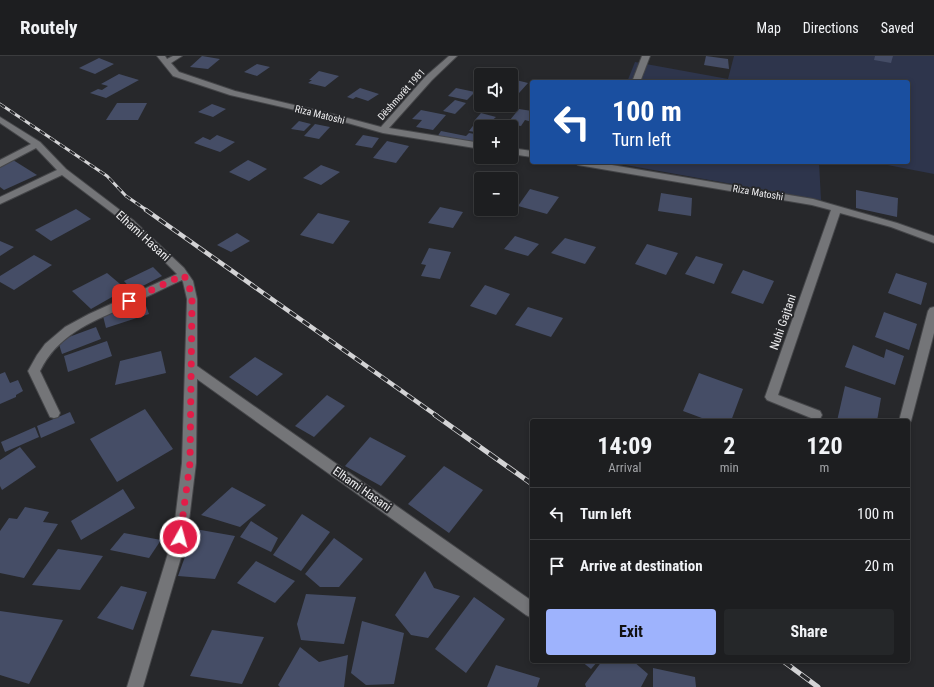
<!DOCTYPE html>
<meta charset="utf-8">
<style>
body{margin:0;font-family:"Roboto Condensed",sans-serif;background:#252729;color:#f1f3f6;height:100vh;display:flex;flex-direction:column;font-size:15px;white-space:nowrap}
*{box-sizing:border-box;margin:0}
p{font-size:13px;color:#a0a2a5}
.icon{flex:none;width:22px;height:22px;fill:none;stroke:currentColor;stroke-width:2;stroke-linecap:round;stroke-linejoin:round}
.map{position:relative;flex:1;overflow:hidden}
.details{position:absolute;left:530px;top:363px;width:380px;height:244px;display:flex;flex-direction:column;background:#1d1e20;border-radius:4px;box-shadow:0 2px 6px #0003,0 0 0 1px #3b3c3e}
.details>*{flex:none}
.guide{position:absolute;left:530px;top:24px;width:380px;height:84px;border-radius:4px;box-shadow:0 2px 6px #0003,0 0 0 1px #3b3c3e;background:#1a4fa0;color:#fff;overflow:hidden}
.fabs{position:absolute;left:474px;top:12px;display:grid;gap:8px}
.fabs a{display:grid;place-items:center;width:44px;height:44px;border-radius:4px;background:#1d1e20;box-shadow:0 2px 6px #0003,0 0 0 1px #3b3c3e;font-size:20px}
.pin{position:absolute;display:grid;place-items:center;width:34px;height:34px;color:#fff;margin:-17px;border-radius:8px;box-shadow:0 2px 6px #0006}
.me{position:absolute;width:44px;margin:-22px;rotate:7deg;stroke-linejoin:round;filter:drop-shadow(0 0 3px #0008)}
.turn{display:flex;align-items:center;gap:14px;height:84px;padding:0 16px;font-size:18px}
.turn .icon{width:52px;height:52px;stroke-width:2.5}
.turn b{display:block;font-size:28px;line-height:34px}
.eta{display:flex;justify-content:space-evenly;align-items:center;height:68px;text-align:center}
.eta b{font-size:24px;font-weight:700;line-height:28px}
.primary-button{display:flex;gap:8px;margin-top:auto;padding:8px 16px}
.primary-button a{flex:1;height:46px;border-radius:4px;background:#9eb3fd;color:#111;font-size:16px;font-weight:700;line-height:46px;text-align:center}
.primary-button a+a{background:#252729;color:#f1f3f6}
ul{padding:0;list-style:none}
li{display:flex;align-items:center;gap:12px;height:52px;padding:0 16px;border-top:1px solid #3b3c3e}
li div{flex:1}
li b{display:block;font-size:15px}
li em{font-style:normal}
header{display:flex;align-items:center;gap:24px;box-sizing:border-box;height:56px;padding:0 20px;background:#1d1e20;border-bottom:1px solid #3b3c3e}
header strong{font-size:19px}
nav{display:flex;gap:22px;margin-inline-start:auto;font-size:14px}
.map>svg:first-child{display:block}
.green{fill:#2e354c}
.building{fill:#454d66}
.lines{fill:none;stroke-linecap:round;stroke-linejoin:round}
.minor-casing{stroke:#454649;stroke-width:2}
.minor{fill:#747578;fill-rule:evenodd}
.rail-far2-casing{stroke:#d3d3d5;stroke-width:3}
.rail-far1-casing{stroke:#d3d3d5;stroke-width:4.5}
.rail-casing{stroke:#d3d3d5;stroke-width:5}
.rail-far2{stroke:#27282b;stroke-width:2;stroke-dasharray:6;stroke-linecap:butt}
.rail-far1{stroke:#27282b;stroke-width:3;stroke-dasharray:8;stroke-linecap:butt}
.rail{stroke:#27282b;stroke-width:3.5;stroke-dasharray:11;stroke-linecap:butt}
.route{stroke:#e11d48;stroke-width:7;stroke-dasharray:0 12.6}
.labels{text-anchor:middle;stroke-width:4;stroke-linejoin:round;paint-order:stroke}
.far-street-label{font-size:10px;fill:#ededef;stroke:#27282b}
.street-label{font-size:12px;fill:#ededef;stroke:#27282b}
</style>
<header>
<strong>Routely</strong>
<nav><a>Map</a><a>Directions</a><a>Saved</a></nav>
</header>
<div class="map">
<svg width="934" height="631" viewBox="0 0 934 631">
<rect width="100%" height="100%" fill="#27282b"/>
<g class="green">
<polygon points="734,0 934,0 934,118 872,106 908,106 908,26 627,26 635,6 728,23"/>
<polygon points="599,106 819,106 821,144 620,108 598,107"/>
</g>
<g class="building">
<polygon points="202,0 220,3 208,13 190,11"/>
<polygon points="706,0 728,3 729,13 704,9"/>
<polygon points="875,0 893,0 891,7 874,4"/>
<polygon points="99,2 114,8 95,18 79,12"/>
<polygon points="257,8 270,11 257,20 244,16"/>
<polygon points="319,15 339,20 325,31 308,27 312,24 309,24"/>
<polygon points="492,15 507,18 507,19 488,19"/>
<polygon points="119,18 139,24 106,42 90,37 98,33 102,34 108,30 101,28"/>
<polygon points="511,19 516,20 512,23 528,27 511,46"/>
<polygon points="360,32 379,38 368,45 356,41 353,43 347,41"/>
<polygon points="456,32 475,36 467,44 448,40"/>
<polygon points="455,44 466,47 455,58 443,55"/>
<polygon points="117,47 147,47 138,64 106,64"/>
<polygon points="212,48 226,53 213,61 198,56"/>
<polygon points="519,53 532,55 532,66 525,64 521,70 514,69 516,65 510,64"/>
<polygon points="421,54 446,59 433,74 416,71 422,64 412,63"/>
<polygon points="481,57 496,61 489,67 475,64"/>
<polygon points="299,65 311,68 304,75 291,73"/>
<polygon points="476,66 489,69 487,71 481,71 481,77 469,75"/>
<polygon points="315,68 330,71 319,83 304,80"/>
<polygon points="441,75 466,80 469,77 481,79 481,81 476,88 437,81"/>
<polygon points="217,79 235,86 220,96 194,87 203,81 210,84"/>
<polygon points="363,79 379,82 372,92 355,89"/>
<polygon points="387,85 409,90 396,107 373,102"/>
<polygon points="13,104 37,119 4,134 0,131 0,110"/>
<polygon points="248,104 267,113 249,125 229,116"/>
<polygon points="321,109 340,116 321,129 303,122"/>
<polygon points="530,133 559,141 547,158 518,150"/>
<polygon points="856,134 898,142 897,161 856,152"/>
<polygon points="661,137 692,142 691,160 658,155"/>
<polygon points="440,151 463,156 453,172 428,167"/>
<polygon points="76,153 91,163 51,185 35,174"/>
<polygon points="318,157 350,165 333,188 300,179"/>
<polygon points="237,177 250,185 231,196 217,189"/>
<polygon points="515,180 539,188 528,200 504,193"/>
<polygon points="565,182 596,191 585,208 551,197"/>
<polygon points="0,185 14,191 0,200"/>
<polygon points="647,188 678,197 666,219 635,208"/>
<polygon points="429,192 451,196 440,223 421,220 426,209 421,208"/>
<polygon points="34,199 52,209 14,234 0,226 0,220"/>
<polygon points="696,200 723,208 714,228 685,218"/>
<polygon points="153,211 162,220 133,235 124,225"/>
<polygon points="743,214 774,225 763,248 731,237"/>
<polygon points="107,217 126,233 91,253 72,235"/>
<polygon points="896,217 927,227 921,249 888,237"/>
<polygon points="485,229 510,238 496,259 470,250"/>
<polygon points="145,247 149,258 106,272 103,260"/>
<polygon points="528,251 563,262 551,281 515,269"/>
<polygon points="884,256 917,268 909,294 875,281"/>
<polygon points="96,271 101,283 62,298 58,285"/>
<polygon points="107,285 112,300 68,316 64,300"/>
<polygon points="853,289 884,302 886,293 904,300 895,329 845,311"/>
<polygon points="161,295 166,317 115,329 120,305"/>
<polygon points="255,301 283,318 257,340 229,321"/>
<polygon points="5,316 10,327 18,324 23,335 16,339 16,341 0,348 0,318"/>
<polygon points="699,317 743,333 731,365 710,365 683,355"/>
<polygon points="845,330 881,342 877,365 837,365"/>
<polygon points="327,339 345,350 314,381 295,370"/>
<polygon points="145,353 173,393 117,426 90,383"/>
<polygon points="70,356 75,367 41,382 37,370"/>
<polygon points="35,371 39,381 5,396 1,386"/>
<polygon points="370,381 406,400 381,430 345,410"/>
<polygon points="20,391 36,411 2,434 0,430 0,404"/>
<polygon points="444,410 483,434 449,477 408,448"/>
<polygon points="232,431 266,449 240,471 201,459"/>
<polygon points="123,433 135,452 81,484 71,465"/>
<polygon points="25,451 49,456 43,466 58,468 24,522 0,517 0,475 9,462 17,463"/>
<polygon points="302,458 330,476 301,515 273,499"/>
<polygon points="251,465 278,482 271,496 240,481"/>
<polygon points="195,473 235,480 215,523 178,520"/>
<polygon points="124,477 161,484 149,502 110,494"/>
<polygon points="334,482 363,503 339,531 320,531 305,518"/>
<polygon points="58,493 103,500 80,534 32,529"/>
<polygon points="256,505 295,525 275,547 237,527"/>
<polygon points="425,515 434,532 460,540 428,582 411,579 395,559"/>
<polygon points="121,530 147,536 133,574 97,562"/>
<polygon points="306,538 356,541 344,588 301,584 297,568"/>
<polygon points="474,541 505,563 466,617 435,593"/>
<polygon points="0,555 63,564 29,628 0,619"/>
<polygon points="362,565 404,577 394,628 366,629 351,617"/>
<polygon points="212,574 264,581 242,628 190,620"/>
<polygon points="300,591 319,606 348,599 344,631 280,631 278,629"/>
<polygon points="581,605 598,605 591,613"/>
<polygon points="602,605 633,605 648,618 641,631 586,631 585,628"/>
<polygon points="496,609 540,622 537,631 487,631"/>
<polygon points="653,612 695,621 696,631 653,631"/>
</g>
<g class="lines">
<defs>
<g id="minor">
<polygon points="157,0 165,0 167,3 173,0 182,0 171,7 179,16 235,35 332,58 381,71 426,20 449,0 457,0 432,24 389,72 481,87 481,93 383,77 330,62 230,39 173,20"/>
<polygon points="642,0 650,0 640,26 632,26"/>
<path d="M0,61L40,86L66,113L133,164L184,212L193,225L197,243V310L532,545V562L526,559L197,323L196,407L187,481L143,631H127L173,481L182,407L187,243L183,226L182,224C162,233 143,243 123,252C89,267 58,279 40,315L60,357L58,361L54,362L50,361L28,315L37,299L45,288L65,271L89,258L177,218L127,168L62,119L0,148V141L57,114L36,92L0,111V104L31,88L0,67Z"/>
<polygon points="511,92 532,95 532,101 511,98"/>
<polygon points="574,106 594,106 813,143 897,167 934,180 934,187 891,171 840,157 778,339 820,355 822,359 820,363 816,364 767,344 765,341 831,154 812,149 578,109"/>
<polygon points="934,251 934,277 911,365 908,369 908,365 899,365 928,255 930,252"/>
</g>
</defs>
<use href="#minor" class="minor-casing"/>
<use href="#minor" class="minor"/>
<defs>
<polyline id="rail-far2" points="0,48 107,120 126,140 148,155"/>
<polyline id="rail-far1" points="146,154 437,360"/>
<g id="rail">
<polyline points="435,359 532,428"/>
<polyline points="783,605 818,631"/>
</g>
</defs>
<use href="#rail-far2" class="rail-far2-casing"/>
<use href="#rail-far1" class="rail-far1-casing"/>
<use href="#rail" class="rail-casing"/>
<use href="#rail-far2" class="rail-far2"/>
<use href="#rail-far1" class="rail-far1"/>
<use href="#rail" class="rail"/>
</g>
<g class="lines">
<polyline class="route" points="129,245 183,219 188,225 192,243 190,407 180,481"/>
</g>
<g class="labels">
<g class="far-street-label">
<text transform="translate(401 38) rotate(-48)" y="4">Dëshmorët 1981</text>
<text transform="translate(320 58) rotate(14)" y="4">Riza Matoshi</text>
<text transform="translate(758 136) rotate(10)" y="4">Riza Matoshi</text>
</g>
<g class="street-label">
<text transform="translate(143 180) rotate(42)" y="4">Elhami Hasani</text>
<text transform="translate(783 266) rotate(-71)" y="4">Nuhi Gajtani</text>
<text transform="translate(362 433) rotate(35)" y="4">Elhami Hasani</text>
</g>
</g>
</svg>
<div class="fabs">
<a><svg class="icon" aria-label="sound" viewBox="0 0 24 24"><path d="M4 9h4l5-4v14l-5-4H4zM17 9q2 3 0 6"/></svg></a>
<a>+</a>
<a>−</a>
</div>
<div class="pin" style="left:129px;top:245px;background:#d93025"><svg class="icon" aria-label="arrive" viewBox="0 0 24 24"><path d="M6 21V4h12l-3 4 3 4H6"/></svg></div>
<svg class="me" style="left:180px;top:481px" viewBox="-20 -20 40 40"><circle r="17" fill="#e11d48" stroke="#fff" stroke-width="3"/><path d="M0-11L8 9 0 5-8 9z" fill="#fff"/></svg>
<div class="guide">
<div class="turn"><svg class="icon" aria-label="left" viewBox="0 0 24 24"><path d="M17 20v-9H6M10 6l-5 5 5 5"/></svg><div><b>100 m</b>Turn left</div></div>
</div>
<section class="details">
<div class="eta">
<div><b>14:09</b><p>Arrival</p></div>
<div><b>2</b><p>min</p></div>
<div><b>120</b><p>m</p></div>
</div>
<ul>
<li><svg class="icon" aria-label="left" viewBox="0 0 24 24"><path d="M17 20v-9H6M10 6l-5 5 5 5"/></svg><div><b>Turn left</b></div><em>100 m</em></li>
<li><svg class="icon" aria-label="arrive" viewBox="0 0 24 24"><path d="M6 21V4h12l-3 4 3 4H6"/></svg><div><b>Arrive at destination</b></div><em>20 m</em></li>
</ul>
<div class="primary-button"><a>Exit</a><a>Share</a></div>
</section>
</div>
